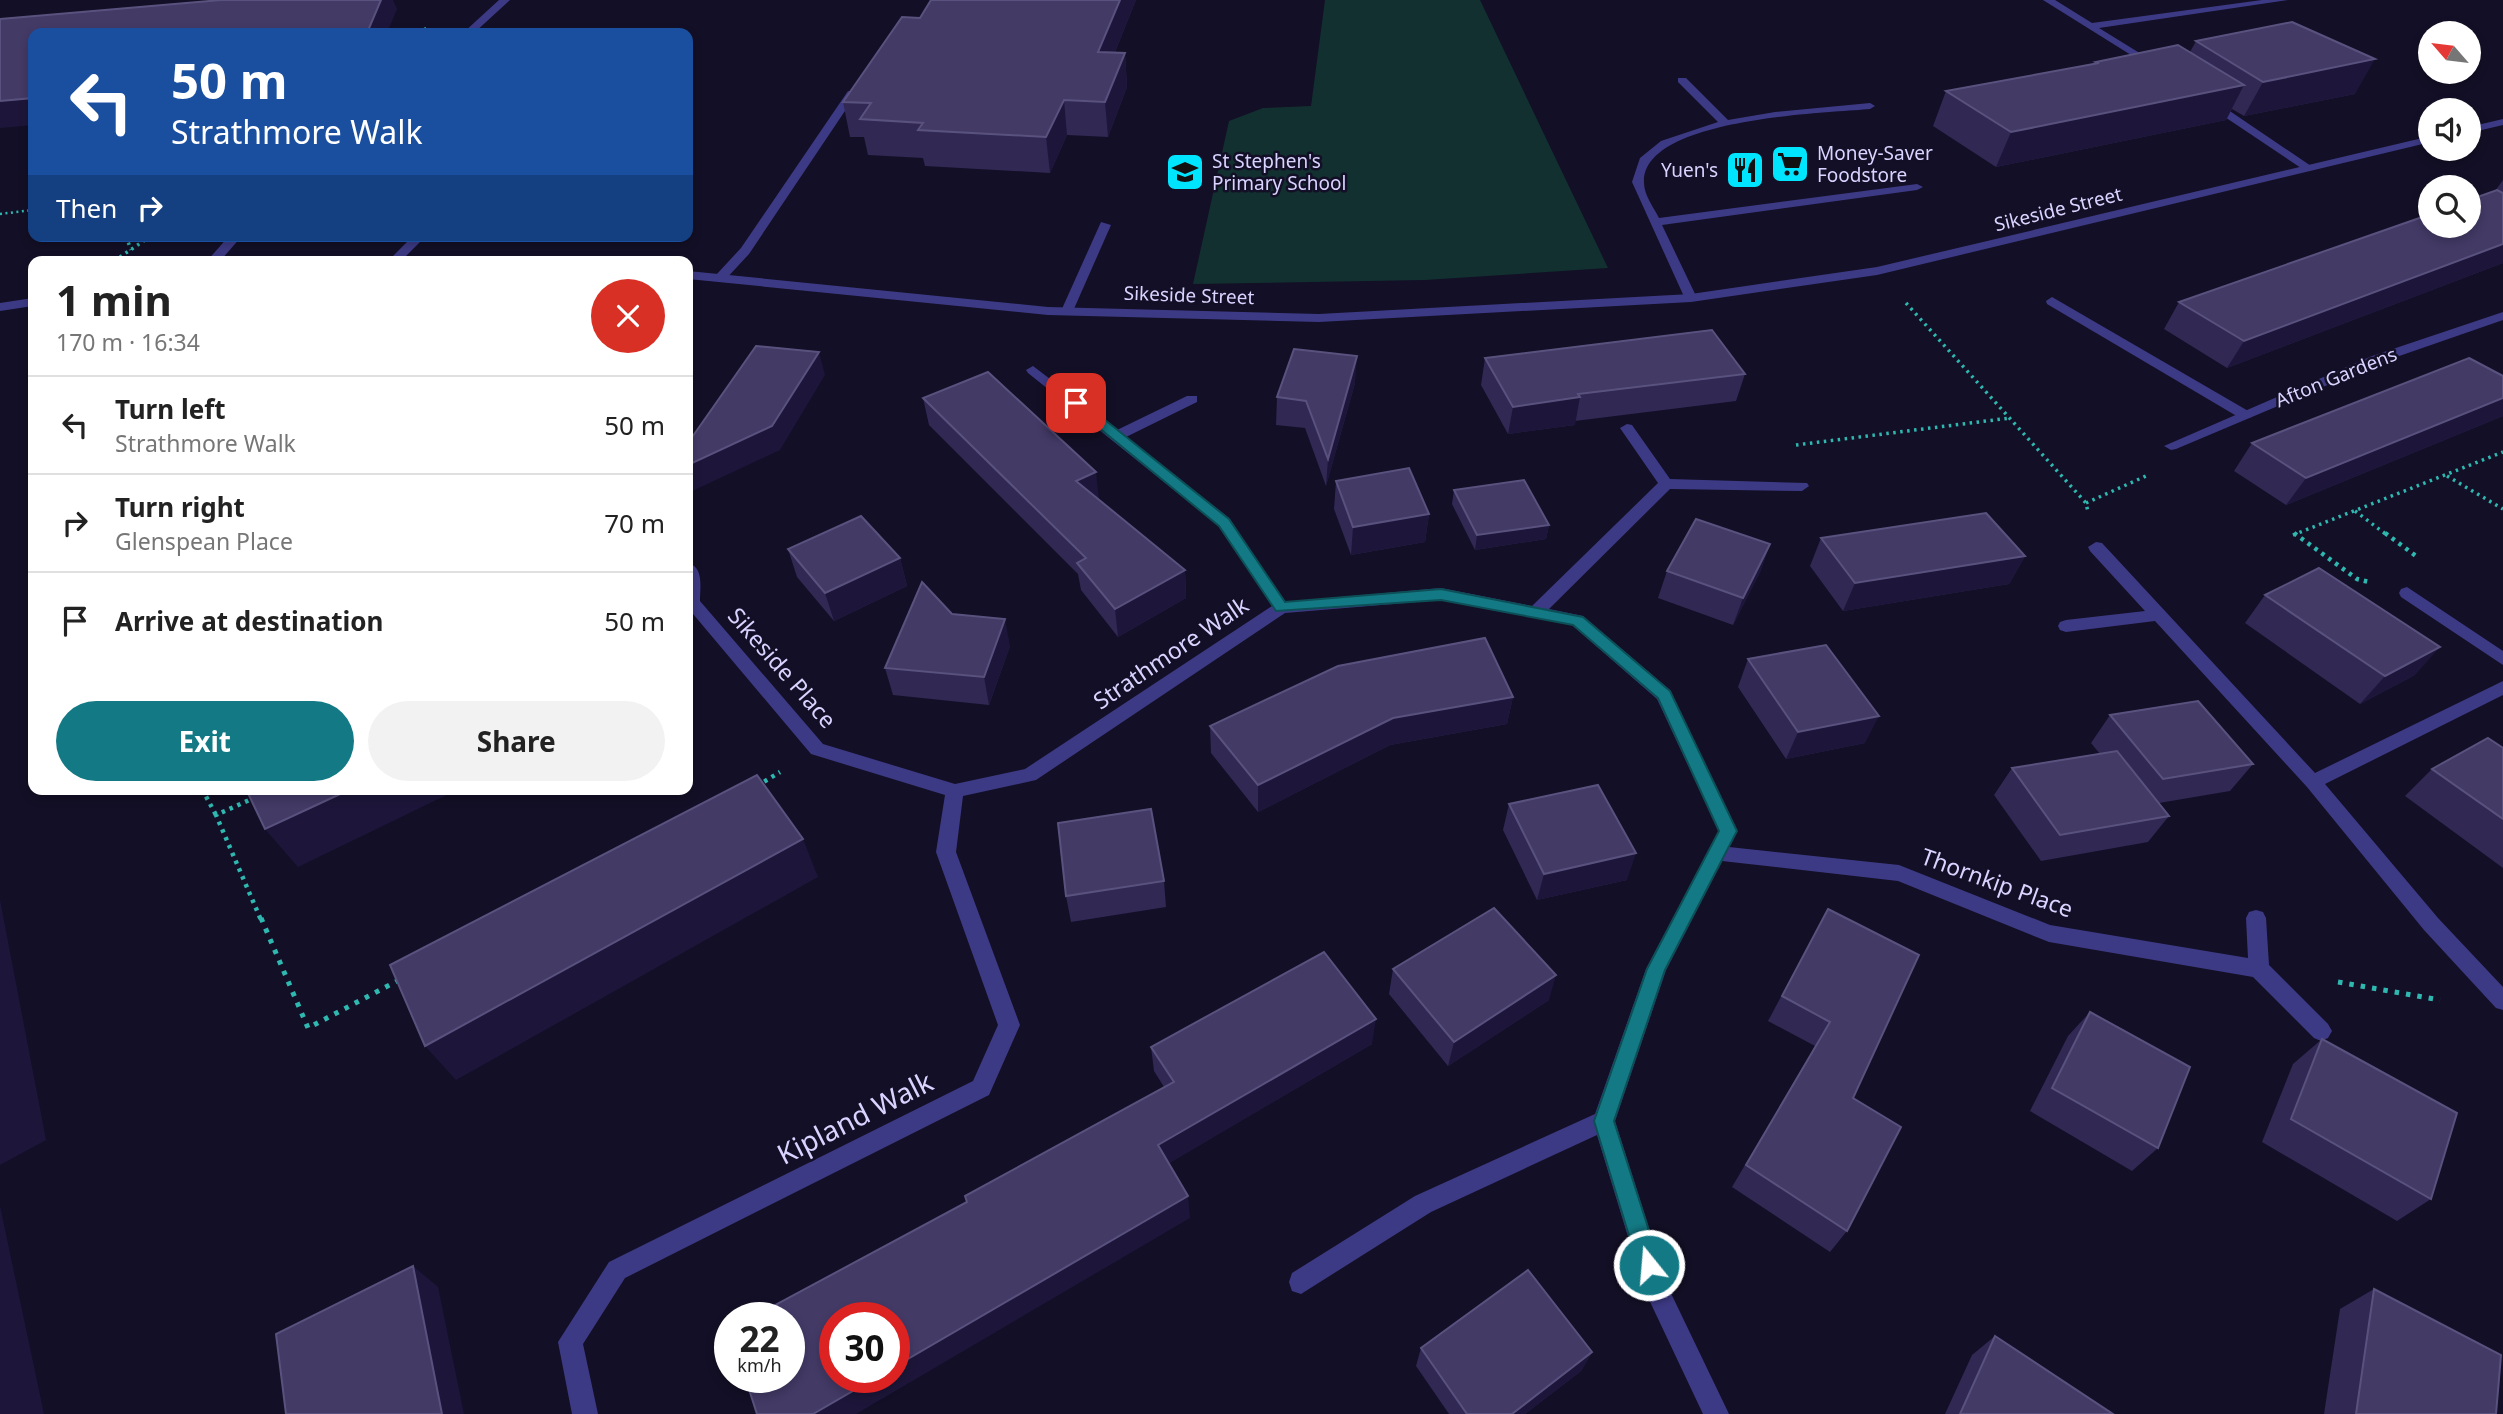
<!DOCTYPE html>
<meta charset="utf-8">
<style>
body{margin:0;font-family:"Noto Sans",sans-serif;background:#f2f2f2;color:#222;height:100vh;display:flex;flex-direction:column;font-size:26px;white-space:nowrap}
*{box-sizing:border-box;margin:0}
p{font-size:23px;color:#767676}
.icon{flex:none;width:38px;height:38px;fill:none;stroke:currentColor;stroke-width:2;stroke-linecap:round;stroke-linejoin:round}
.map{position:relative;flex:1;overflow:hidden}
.side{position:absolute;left:28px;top:256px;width:665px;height:539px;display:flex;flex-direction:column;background:#fff;border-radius:14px;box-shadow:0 4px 10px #0003}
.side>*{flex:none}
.guide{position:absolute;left:28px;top:28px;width:665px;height:214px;border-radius:14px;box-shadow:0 4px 10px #0003;background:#1a4fa0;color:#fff;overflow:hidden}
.needle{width:46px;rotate:298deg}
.tools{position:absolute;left:2418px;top:21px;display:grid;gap:14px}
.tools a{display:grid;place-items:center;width:63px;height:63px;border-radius:50%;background:#fff;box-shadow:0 4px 10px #0003;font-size:35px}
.speed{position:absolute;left:714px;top:1302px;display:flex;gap:14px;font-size:35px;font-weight:700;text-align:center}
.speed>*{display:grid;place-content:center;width:91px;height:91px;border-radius:50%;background:#fff;box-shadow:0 4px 10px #0003;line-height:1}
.speed small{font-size:18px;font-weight:400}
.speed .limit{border:10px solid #d22;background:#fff;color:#111}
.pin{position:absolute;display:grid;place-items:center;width:60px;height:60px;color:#fff;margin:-30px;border-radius:14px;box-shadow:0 4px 10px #0006}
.me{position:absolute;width:77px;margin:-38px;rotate:343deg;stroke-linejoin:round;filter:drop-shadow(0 0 5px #0008)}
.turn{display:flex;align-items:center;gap:24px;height:147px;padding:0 28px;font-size:32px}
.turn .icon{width:91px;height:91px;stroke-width:2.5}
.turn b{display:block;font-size:49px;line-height:60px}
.then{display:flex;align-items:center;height:66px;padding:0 28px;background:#0003;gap:14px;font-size:26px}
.round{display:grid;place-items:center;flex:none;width:74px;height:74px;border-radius:37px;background:#f2f2f2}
.summary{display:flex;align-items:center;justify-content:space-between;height:119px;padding:0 28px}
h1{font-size:42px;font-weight:700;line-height:52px}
.action{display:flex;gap:14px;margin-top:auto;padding:14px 28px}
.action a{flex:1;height:80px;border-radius:42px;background:#137a85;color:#fff;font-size:28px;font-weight:700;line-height:80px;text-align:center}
.action a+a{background:#f2f2f2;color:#222}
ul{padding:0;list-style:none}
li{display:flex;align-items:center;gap:21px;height:98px;padding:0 28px;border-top:2px solid #e0e0e0}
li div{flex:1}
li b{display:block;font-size:26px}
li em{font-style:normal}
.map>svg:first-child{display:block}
.green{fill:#12302f}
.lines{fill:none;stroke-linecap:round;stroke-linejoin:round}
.path-far3{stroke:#2fb8b0;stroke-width:2.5;stroke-dasharray:2 3.5;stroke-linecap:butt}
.path-far2{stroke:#2fb8b0;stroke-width:3.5;stroke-dasharray:2.5 4.5;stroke-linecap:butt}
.path-far1{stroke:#2fb8b0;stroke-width:4.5;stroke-dasharray:3.5 5;stroke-linecap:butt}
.path{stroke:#2fb8b0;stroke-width:5;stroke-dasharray:4.5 7;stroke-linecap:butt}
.service{fill:#3d3a85;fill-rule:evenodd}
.minor{fill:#3d3a85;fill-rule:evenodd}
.tertiary{fill:#3d3a85;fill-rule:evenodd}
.wall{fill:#312854}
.shaded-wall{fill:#1d163a}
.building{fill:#433a66;stroke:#5a527e;stroke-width:2}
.route{fill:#137a85;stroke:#0c4f56;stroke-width:2}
.labels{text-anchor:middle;stroke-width:5;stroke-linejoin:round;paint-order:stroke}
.far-poi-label{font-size:19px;fill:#d9d4ff;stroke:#130f26;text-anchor:start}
.far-street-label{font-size:19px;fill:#d9d4ff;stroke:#130f26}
.street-label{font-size:23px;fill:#d9d4ff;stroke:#130f26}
.near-street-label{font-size:28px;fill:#d9d4ff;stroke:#130f26}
</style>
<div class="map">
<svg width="2503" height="1414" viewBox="0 0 2503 1414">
<rect width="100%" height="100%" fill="#130f26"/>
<polygon class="green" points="1325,0 1480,0 1608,268 1425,280 1193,284 1229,121 1263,108 1311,106"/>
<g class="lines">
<g class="path-far3">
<polyline points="414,33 429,27"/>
<polyline points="0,214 33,210"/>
</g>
<g class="path-far2">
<polyline points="126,236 131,250"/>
<polyline points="114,261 151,236"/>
<polyline points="1906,303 2086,503 2088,512"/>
<polyline points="1796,445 2010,418"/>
<polyline points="2447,476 2503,509"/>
<polyline points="2086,503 2146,476"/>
<polyline points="2355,511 2387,535"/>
<polyline points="2293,535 2503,452"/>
</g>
<g class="path-far1">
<polyline points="2294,533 2357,579 2369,582"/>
<polyline points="2385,533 2416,556"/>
<polyline points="757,786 780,772"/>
<polyline points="202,789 216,815"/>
<polyline points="256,797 216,815 261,920"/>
</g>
<g class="path">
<polyline points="261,918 308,1028 399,980"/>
<polyline points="2338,982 2440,1000"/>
</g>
<g class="service">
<path d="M1678,78H1686L1728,120L1775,112L1870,103L1875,106L1870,109C1825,113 1641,118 1644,183C1644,195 1654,208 1659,218L1917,184L1923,187L1917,190L1662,225L1697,298L1686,301L1632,182L1640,158L1661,141L1718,122L1678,82Z"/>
<polygon points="848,91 857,93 749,254 724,281 716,281 716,275 741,248"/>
<polygon points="1101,222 1111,225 1073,311 1067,315 1062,314 1061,311"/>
<polygon points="413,236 426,236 401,261 388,261"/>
<polygon points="2052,297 2250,412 2252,415 2250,418 2240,418 2047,304 2046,301"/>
</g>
<g class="minor">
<polygon points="499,0 510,0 474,33 463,33"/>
<polygon points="2043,0 2055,0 2092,23 2262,0 2288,0 2099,28 2159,65 2159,69 2155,70"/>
<polygon points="2207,101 2215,101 2314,168 2304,170 2207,105"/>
<polygon points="229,236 242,236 220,261 207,261"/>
<polygon points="2503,312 2503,320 2382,362 2176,449 2171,450 2164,446 2372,356"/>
<path d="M1033,366L1117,430L1187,396H1197V402L1126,437L1229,518L1285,602L1441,588L1532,606L1658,483L1620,428L1627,424L1632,425L1670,479L1807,483L1809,486L1802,491L1670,489L1549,609L1583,616L1670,690L1737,831L1729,847L1899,865L2050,925L2248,958L2246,918L2249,912L2256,910L2263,912L2266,918L2269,965L2328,1024L2332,1031L2328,1038L2321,1041L2314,1038L2253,977L2049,942L1898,881L1722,861L1666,970L1615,1121L1667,1285L1729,1414H1703L1644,1289L1597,1135L1431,1212L1301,1294L1292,1291L1289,1282L1292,1273L1415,1196L1595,1114L1646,969L1719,831L1657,699L1572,625L1441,600L1285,613L1036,780L963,796L956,852L1020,1025L989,1095L625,1278L583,1344L598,1414H572L558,1342L609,1262L973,1081L998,1025L936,852L945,795L811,754L688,608V563C704,567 700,587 700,601L823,744L955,784L1025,769L1272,606L1219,526L1028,373L1026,370Z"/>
<polygon points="2096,542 2102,543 2315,773 2503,681 2503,695 2325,784 2438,918 2503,987 2503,1010 2496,1008 2424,930 2307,787 2155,621 2066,632 2060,630 2058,626 2060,622 2066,620 2145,611 2090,551 2088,547"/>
<polygon points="2407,587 2503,651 2503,665 2401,597 2399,593 2401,589"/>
</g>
<g class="tertiary">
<polygon points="2503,119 2503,125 2469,133 2469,127"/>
<polygon points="2431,136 2431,142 1877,275 1691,302 1319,322 1048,315 688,279 688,271 1048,307 1319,314 1691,294 1877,267"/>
<polygon points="33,298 33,306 0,311 0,303"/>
</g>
</g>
<g class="wall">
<polygon points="931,0 1136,0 1115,52 1125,53 1127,87 1108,137 1067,135 1050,173 925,166 923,158 868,155 864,137 850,137 843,102 920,18"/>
<polygon points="2196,41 2355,94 2244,116 2232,109 2226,120 1996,167 1933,126 1946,91 2095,64 2096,62 2190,52"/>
<polygon points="2503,180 2503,263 2227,368 2164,329 2179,302 2495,191"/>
<polygon points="1485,358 1745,374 1736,401 1575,421 1575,425 1508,434 1481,385"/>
<polygon points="2503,376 2503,416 2286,505 2234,471 2252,443"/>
<polygon points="1355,383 1326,486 1305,428 1276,425 1277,397"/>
<polygon points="923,398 1098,500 1185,570 1186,598 1118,637 1081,590 1078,574 929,425"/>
<polygon points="1336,481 1429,514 1425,542 1351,555 1334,509"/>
<polygon points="1454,490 1549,525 1546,539 1475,550 1452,504"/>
<polygon points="1821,538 2025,556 2009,584 1843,611 1810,566"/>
<polygon points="1770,544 1760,572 1733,625 1658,598 1667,571"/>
<polygon points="788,549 900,558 907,586 834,621 797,577"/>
<polygon points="2265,595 2415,675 2360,704 2245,623"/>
<polygon points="1010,646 989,705 893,695 885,668"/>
<polygon points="1748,659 1865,743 1786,759 1738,687"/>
<polygon points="1513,697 1507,724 1390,745 1258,812 1211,753 1210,726"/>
<polygon points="2110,715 2253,764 2230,791 2159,803 2169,816 2148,842 2041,861 1994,795 2012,768 2100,754 2091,743"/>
<polygon points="2503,748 2503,868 2405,796 2432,769"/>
<polygon points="1509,804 1627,880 1537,900 1503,830"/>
<polygon points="1164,881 1166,907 1071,922 1066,896"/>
<polygon points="1828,909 1847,1231 1830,1252 1732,1187 1815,1046 1768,1021"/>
<polygon points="1393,969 1549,1000 1448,1066 1389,994"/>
<polygon points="2090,1012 2158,1148 2132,1171 2030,1111 2068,1036"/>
<polygon points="2322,1039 2431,1199 2397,1221 2262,1142 2293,1064"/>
<polygon points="1372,1044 1169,1163 1190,1218 967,1202 1164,1087 1154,1071 1151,1047"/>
<polygon points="2374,1289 2496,1414 2324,1414 2340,1309"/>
<polygon points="1995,1336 2113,1414 1945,1414 1972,1355"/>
<polygon points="1421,1348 1592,1352 1581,1371 1525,1414 1449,1414 1416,1366"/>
</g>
<g class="shaded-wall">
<polygon points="381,0 393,0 397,9 387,33 367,33"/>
<polygon points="1120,0 1136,0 1101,86 1098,52"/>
<polygon points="1125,53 1127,87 1108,137 1105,102"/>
<polygon points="2375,59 2355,94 2244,116 2263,82"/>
<polygon points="2244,85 2226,120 1996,167 2011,132"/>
<polygon points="33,98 33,125 0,128 0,101"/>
<polygon points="1064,100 1067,135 1050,173 1046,137"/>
<polygon points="2503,244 2503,263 2227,368 2244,341"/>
<polygon points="819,352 825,375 780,450 688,493 688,465"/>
<polygon points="1357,356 1355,383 1326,486 1328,459"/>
<polygon points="1580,397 1575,425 1508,434 1513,407"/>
<polygon points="2503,398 2503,416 2286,505 2306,478"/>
<polygon points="1096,472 1099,500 1076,481"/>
<polygon points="1429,514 1425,542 1351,555 1353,527"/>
<polygon points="1549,525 1546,539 1475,550 1477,535"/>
<polygon points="1770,544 1760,572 1733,625 1743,598"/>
<polygon points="2025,556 2009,584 1843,611 1855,583"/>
<polygon points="900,558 907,586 834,621 825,593"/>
<polygon points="1185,570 1186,598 1118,637 1115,609"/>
<polygon points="1005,619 1010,646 989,705 984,677"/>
<polygon points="2440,647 2415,675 2360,704 2385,676"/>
<polygon points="1513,697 1507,724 1390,745 1258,812 1258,785 1393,718"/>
<polygon points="1879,716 1865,743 1786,759 1798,732"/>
<polygon points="351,789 459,789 298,867 265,829"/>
<polygon points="803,839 818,877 456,1080 425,1046"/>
<polygon points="1636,853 1627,880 1537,900 1544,874"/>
<polygon points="0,900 46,1140 0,1165"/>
<polygon points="1556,975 1549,1000 1448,1066 1454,1042"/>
<polygon points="1376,1019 1372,1044 1161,1168 1158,1145"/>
<polygon points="1188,1196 1190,1218 856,1414 813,1414 877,1377 894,1377 894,1367"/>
<polygon points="0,1206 44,1414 0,1414"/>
<polygon points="413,1266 438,1287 464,1414 442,1414"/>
<polygon points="1592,1352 1581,1371 1525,1414 1512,1414"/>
</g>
<g class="building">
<polygon points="221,0 381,0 367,33 33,33 33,98 0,101 0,19"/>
<polygon points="931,0 1120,0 1098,52 1125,53 1105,102 1064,100 1046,137 918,130 923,123 860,119 871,103 843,102 902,17 920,18"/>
<polygon points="2292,22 2375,59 2263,82 2196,41"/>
<polygon points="2178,45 2244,85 2011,132 1946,91 2099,63 2096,62"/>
<polygon points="2497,190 2503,193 2503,244 2244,341 2179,302 2431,214 2431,226 2469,226 2469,200"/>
<polygon points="1712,330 1745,374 1578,394 1580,397 1513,407 1485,358"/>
<polygon points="756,346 819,352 772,426 688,465 688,443"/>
<polygon points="1294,349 1357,356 1328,459 1306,401 1277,397"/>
<polygon points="2469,358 2503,376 2503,398 2306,478 2252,443"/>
<polygon points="988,372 1096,472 1076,481 1185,570 1115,609 1077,563 1086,558 923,398"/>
<polygon points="1409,468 1429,514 1353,527 1336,481"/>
<polygon points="1524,480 1549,525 1477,535 1454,490"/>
<polygon points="1986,513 2025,556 1855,583 1821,538"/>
<polygon points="861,516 900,558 825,593 788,549"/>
<polygon points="1696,519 1770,544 1743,598 1667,571"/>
<polygon points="2319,568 2440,647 2385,676 2265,595"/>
<polygon points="922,582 952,614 1005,619 984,677 885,668"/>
<polygon points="1485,638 1513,697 1393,718 1258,785 1210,726 1338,666"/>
<polygon points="1826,645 1879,716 1798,732 1748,659"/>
<polygon points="2198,701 2253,764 2163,779 2110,715"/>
<polygon points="2488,738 2503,748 2503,819 2432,769"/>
<polygon points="2117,751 2169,816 2060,835 2012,768"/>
<polygon points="757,775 803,839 425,1046 390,965"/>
<polygon points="1598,785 1636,853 1544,874 1509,804"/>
<polygon points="246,789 351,789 265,829"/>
<polygon points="1151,809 1164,881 1066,896 1058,823"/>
<polygon points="1494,908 1556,975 1454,1042 1393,969"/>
<polygon points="1828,909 1919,955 1853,1098 1901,1127 1847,1231 1746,1165 1830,1022 1782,996"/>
<polygon points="1324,952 1376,1019 1158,1145 1188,1196 894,1367 894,1318 835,1318 835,1377 877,1377 813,1414 757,1414 745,1377 789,1377 789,1318 751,1318 967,1202 965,1196 1174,1082 1151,1047"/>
<polygon points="2090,1012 2190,1067 2158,1148 2052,1088"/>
<polygon points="2322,1039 2457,1113 2431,1199 2291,1119"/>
<polygon points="413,1266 442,1414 286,1414 276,1334"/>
<polygon points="1528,1270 1592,1352 1512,1414 1467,1414 1421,1348"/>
<polygon points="2374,1289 2501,1355 2496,1414 2356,1414"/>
<polygon points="1995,1336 2113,1414 1960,1414"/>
</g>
<polygon class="route" points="1071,400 1080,400 1229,519 1285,602 1441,589 1583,617 1670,691 1737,831 1665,970 1614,1121 1660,1265 1656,1273 1649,1276 1641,1273 1638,1265 1594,1121 1647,969 1719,831 1658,698 1573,625 1441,600 1276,611 1219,526 1071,405"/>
<defs>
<symbol id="supermarket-square" viewBox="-11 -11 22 22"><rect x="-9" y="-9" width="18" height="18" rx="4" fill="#00e5ff" stroke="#130f26"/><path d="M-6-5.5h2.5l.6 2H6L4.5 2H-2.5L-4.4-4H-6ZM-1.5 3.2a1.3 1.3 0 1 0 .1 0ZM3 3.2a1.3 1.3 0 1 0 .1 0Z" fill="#111"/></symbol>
<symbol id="restaurant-square" viewBox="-11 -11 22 22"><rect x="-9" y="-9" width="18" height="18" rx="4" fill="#00e5ff" stroke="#130f26"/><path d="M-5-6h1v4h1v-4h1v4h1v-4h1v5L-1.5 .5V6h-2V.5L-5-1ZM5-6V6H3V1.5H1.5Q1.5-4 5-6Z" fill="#111"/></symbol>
<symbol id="school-square" viewBox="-11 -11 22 22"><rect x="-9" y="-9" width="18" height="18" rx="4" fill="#00e5ff" stroke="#130f26"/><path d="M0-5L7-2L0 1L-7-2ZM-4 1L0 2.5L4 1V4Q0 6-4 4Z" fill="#111"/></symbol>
</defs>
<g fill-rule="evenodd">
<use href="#supermarket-square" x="1768" y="142" width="44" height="44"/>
<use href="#restaurant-square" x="1723" y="148" width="44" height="44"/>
<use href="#school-square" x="1163" y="150" width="44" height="44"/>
</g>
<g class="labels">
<g class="far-poi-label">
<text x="1817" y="160">Money-Saver<tspan x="1817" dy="22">Foodstore</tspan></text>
<text x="1212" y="168">St Stephen's<tspan x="1212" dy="22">Primary School</tspan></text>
<text x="1718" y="177" text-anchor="end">Yuen's</text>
</g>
<g class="far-street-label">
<text transform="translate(2058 209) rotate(-14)" y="7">Sikeside Street</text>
<text transform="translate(1189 295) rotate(2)" y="7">Sikeside Street</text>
<text transform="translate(2336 377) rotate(-22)" y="7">Afton Gardens</text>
</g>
<g class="street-label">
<text transform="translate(1171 653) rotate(-34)" y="8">Strathmore Walk</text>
<text transform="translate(782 668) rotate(49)" y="8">Sikeside Place</text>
<text transform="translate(1997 883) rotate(20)" y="8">Thornkip Place</text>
</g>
<g class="near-street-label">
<text transform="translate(855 1118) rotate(-27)" y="10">Kipland Walk</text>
</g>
</g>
</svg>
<div class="tools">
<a><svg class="needle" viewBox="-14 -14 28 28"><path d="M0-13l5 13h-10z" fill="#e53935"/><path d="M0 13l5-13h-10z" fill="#767676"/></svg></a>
<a><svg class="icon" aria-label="sound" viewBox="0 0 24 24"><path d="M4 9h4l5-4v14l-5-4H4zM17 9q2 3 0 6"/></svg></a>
<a><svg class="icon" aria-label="search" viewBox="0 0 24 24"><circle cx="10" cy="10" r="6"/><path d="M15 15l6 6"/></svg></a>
</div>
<div class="speed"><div>22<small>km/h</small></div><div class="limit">30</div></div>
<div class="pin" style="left:1076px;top:403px;background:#d93025"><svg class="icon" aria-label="arrive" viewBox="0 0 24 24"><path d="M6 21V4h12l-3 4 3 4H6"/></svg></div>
<svg class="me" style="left:1649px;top:1265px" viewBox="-20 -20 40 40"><circle r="17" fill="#137a85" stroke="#fff" stroke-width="3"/><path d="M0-11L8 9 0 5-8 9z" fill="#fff"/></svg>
<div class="guide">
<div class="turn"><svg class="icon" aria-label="left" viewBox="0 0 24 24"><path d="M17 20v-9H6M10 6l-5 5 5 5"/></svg><div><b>50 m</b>Strathmore Walk</div></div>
<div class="then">Then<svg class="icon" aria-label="right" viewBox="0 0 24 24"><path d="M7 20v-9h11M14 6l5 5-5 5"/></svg></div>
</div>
<section class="side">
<div class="summary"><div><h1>1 min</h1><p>170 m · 16:34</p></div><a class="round" style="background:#d93025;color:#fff"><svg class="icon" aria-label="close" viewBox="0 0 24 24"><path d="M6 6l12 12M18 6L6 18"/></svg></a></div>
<ul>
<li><svg class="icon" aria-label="left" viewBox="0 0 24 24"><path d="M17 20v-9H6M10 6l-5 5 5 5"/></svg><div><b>Turn left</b><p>Strathmore Walk</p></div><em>50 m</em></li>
<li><svg class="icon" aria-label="right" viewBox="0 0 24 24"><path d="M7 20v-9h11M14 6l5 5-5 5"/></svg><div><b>Turn right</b><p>Glenspean Place</p></div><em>70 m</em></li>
<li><svg class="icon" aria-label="arrive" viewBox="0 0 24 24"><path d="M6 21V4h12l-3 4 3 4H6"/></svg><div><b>Arrive at destination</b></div><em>50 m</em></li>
</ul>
<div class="action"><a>Exit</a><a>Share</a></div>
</section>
</div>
